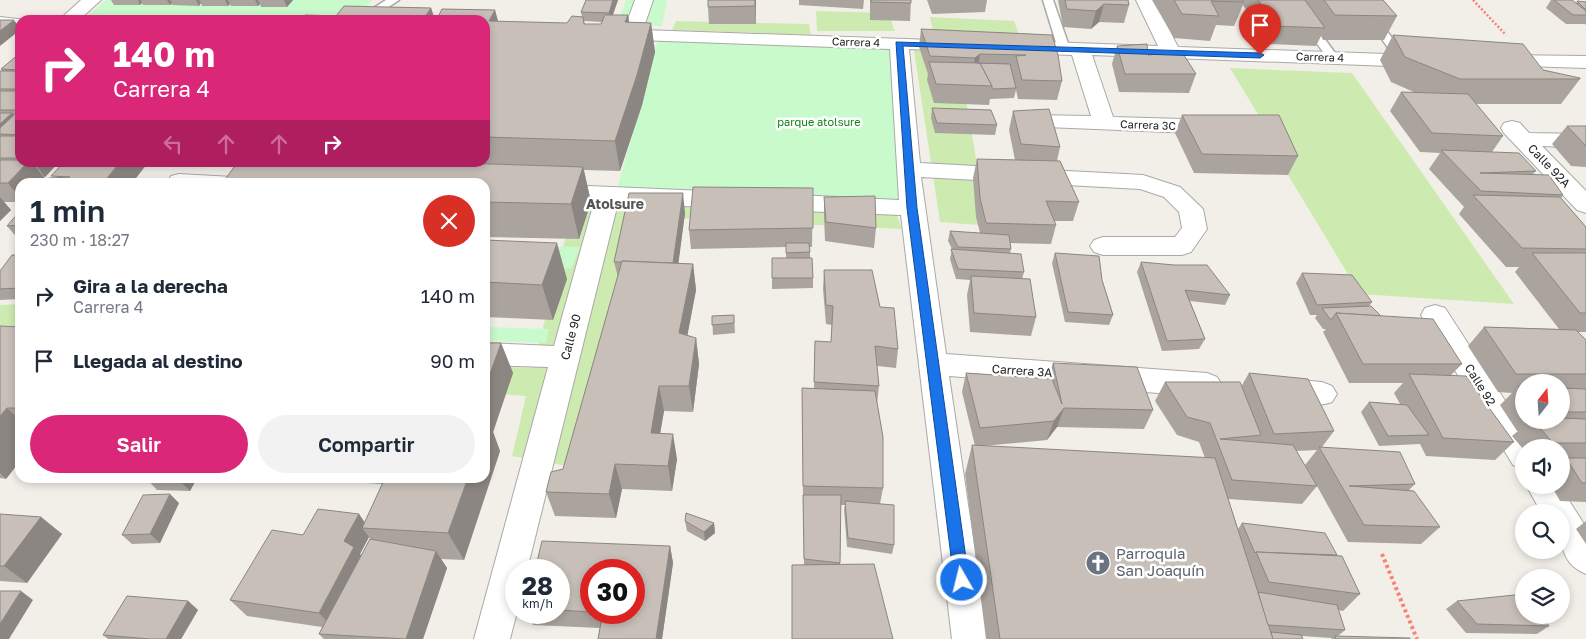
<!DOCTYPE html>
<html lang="es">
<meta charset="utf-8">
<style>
body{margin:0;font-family:"Golos Text",sans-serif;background:#f2f2f3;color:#1f2937;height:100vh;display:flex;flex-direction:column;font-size:19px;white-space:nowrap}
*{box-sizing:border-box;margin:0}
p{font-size:16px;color:#747a83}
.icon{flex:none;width:28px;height:28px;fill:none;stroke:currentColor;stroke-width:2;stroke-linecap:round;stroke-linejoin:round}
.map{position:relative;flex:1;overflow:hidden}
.sheet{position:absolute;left:15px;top:178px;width:475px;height:305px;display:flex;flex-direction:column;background:#fff;border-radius:15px;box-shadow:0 2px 8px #0003}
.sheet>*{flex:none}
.top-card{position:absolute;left:15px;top:15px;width:475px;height:152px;border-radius:15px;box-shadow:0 2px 8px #0003;background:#db2777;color:#fff;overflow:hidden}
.needle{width:32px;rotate:17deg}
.fabs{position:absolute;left:1515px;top:374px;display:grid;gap:10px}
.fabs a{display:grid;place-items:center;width:55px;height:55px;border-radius:50%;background:#fff;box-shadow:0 2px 8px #0003;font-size:25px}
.speed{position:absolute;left:505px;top:559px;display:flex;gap:10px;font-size:25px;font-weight:700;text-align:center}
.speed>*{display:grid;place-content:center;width:65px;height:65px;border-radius:50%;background:#fff;box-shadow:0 2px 8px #0003;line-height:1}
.speed small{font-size:12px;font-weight:400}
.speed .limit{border:8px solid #d22;background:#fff;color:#111}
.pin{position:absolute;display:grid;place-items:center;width:42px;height:42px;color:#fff;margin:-51px -21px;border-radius:50% 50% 50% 0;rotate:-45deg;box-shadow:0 0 5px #0007}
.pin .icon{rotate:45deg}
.me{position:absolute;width:55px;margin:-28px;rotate:352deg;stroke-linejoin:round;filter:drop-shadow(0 0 4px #0008)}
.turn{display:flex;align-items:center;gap:18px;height:105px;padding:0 15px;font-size:22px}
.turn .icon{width:65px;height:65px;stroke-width:2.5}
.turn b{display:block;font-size:35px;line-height:42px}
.lanes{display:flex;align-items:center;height:48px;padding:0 15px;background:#0003;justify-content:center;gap:25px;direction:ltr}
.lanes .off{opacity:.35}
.round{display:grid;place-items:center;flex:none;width:52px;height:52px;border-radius:26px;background:#f2f2f3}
.head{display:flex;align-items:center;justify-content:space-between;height:85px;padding:0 15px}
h1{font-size:30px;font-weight:600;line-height:38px}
.action{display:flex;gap:10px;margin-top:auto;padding:10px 15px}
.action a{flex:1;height:58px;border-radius:30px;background:#db2777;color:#fff;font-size:20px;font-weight:600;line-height:58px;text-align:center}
.action a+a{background:#f2f2f3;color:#1f2937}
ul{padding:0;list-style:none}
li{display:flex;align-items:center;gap:15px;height:65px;padding:0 15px}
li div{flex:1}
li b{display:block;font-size:19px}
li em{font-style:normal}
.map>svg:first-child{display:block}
.grass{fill:#cdebb0}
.park{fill:#c8facc}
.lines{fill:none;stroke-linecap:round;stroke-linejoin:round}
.service-casing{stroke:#a9a9a9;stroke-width:3}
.minor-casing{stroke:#a9a9a9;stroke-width:2}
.path-far1{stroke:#fa8072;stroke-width:2.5;stroke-dasharray:2 2;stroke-linecap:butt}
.path{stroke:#fa8072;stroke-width:4;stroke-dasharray:3 3;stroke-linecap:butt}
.service{fill:#fff;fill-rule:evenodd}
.minor{fill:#fff;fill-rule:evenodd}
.wall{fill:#aba49e;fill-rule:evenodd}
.shaded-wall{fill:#8b8681}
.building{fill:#c7bfb8;stroke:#8b8681}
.route{fill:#1a73e8;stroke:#114b97}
.labels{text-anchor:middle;stroke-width:5;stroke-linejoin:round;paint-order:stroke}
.far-street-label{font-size:11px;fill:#222;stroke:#fff}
.far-park-label{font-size:11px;fill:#0c8416;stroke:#fff}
.street-label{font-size:12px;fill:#222;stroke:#fff}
.neighbourhood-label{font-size:14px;font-weight:bold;fill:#555;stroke:#fff}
.near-worship-label{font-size:15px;fill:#5b616d;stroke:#fff;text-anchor:start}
</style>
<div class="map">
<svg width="1586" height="639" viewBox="0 0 1586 639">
<rect width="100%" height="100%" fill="#f2efe9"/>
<g class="grass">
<polygon points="816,11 888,13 895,31 817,31"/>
<polygon points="930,17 1014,21 1020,37 933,33"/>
<polygon points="676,21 809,24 811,35 672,30"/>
<polygon points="913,44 958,54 976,158 978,225 940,222"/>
<polygon points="1230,68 1352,73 1514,304 1360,294 1288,175 1270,134"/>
<polygon points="591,202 627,205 627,202 897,215 902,229 630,216 578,468 512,456 526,396 485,393 485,366 533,368 568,227"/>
<polygon points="20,304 20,332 0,354 0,305"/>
</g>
<g class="park">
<polygon points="106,0 372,0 355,20 84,19"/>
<polygon points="626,0 667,0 662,26 617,24"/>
<polygon points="659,37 896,45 908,206 616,193"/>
<polygon points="485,245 580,247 571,269 485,265"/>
<polygon points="485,327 549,329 546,343 485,341"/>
</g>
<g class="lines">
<defs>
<g id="service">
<polygon points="386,0 399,0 369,20 355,20"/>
<polygon points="1043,0 1053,0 1070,49 1068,51 1064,52 1058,49"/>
<polygon points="1286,0 1296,0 1338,57 1336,59 1328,59"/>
<polygon points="1355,0 1365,0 1407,59 1405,61 1397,61"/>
</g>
<g id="minor">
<polygon points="81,0 101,0 79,20 59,20"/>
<polygon points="635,0 653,0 643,30 963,41 966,45 963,49 956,51 909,49 920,163 1143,175 1180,187 1203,209 1207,229 1191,252 1182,255 1103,255 1094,252 1090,246 1094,240 1103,237 1175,237 1182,228 1179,212 1164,197 1140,189 921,177 946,354 1207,373 1217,377 1222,385 1217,393 1207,397 949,376 988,639 952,639 901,215 776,210 767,207 764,202 767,197 776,194 899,200 890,49 609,39 606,35 609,31 624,30"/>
<polygon points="1136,0 1154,0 1178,47 1418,55 1425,57 1428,61 1425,65 1418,67 1092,55 1113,117 1216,120 1224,122 1227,127 1224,132 1216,134 1022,126 1019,121 1022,116 1030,115 1091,116 1072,55 1019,53 1012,51 1009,47 1012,43 1019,41 1158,46"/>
<polygon points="0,17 27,20 20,20 20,30 0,29"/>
<polygon points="1498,55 1586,56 1586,68 1491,65 1488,61 1491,57"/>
<polygon points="1512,121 1520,123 1529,133 1586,134 1586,148 1542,146 1586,191 1586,213 1577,210 1504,133 1501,128 1504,123"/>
<polygon points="179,174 233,177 237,182 168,182 171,176"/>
<polygon points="589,186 728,192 736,195 740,200 736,205 728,208 618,203 527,570 516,570 517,612 510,639 474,639 548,367 485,365 485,343 554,346 594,202 581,199 577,194 581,189"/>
<polygon points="1435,305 1445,308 1535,447 1524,448 1524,469 1513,465 1421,315 1425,308"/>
<path d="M1277,378L1322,382L1332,386L1337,394L1332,402C1313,409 1286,404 1267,398L1262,390L1267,382Z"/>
<path d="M1526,485H1559L1586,527V574C1558,563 1561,538 1561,512H1541Z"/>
</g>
</defs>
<use href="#service" class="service-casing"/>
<use href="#minor" class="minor-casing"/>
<polyline class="path-far1" points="1473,0 1506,35"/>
<polyline class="path" points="1382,554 1417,639"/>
<use href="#service" class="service"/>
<use href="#minor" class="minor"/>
</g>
<g class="wall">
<polygon points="111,0 293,0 287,7 261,7 260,4 258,6 231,6 230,4 228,6 202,6 201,3 199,6 172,5 172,4 170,5 143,5 142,3 140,5 114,5"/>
<path d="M586,0H618L613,15H628L629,22L651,23L655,52L642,105L620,171L584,170L591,202L579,239L485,237V182H223L238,162H485V20H300L305,15L336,16L344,6L431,8L434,17H438L442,9L495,10L498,22L567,23L572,16L582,17L581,12ZM584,21L602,22L601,24H585Z"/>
<polygon points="756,0 756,24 709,24 708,7"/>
<polygon points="799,0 864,0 863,9 799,5"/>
<polygon points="870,0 911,0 910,21 870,20"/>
<polygon points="927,0 987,0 985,12 932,14"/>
<polygon points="1058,0 1128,0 1129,5 1124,23 1099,22 1091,29 1063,27"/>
<polygon points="1152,0 1383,0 1397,16 1384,40 1323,40 1321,36 1316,46 1267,44 1243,5 1234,26 1216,25 1210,41 1174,38"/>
<polygon points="1551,0 1572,0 1576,3 1577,1 1586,2 1586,25 1585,24 1566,24 1546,8"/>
<polygon points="921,29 1052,35 1062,81 1057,100 1018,99 1016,90 1014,98 990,99 989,105 934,103 927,80 928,74 919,47"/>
<path d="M1393,35L1580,79L1561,104H1476L1503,136L1492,152L1536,171L1532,175L1563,195L1561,198L1586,227V332H1578L1586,340V502L1560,501L1551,485H1561V448H1524V450L1512,436L1518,431H1517L1500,405L1512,393L1498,392L1468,346L1484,327L1559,329L1515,272L1519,267H1506L1459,214L1464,207L1429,169L1440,153L1420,152L1390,111L1401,92L1416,93L1391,82L1380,60ZM1524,382H1561V420H1524Z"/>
<polygon points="1117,46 1148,55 1196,74 1189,93 1119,92 1112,64"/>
<polygon points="20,53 20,162 59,162 45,177 44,177 45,179 42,182 20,182 20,202 4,202 11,210 0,221 0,71 2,71 1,69"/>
<polygon points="932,108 997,125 995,135 935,133 931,118"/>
<polygon points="1013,111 1060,147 1057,161 1079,202 1073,221 1054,221 1056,225 1051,244 1010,243 1011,249 1010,253 1024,272 1022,279 1036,317 1031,336 970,332 967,295 970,280 956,279 950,259 952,249 948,241 950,231 980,233 976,217 973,178 977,159 1015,160 1009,130"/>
<polygon points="1182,115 1298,156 1288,175 1194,173 1175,133"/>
<polygon points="1567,126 1586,126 1586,167 1571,166 1552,144"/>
<polygon points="813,188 812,247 810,247 810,258 813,278 813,288 772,289 772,278 786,258 786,247 691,249 689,230"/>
<polygon points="824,197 876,228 874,248 825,241 824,216"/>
<polygon points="20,211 20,241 7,226"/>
<polygon points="685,213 678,263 693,264 696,290 687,335 696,338 699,364 693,412 664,411 660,433 677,459 672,491 622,489 616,518 555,516 546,492 563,469 618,277 614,262"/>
<polygon points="485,240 567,279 553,320 485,317"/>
<polygon points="1055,253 1102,280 1113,315 1109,325 1065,322 1052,263"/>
<polygon points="20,255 20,299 0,300 0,271"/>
<polygon points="1141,262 1230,295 1225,305 1190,301 1205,339 1199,349 1162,351 1137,272"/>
<polygon points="824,270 880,307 898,349 896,368 877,366 879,386 877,404 883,488 880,504 894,545 892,554 847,547 844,510 845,505 841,505 840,565 804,565 803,504 802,388 814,388 815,341 831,342 832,325 826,324 823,289"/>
<polygon points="1302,273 1372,302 1369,306 1381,316 1462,364 1451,375 1514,442 1495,460 1426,456 1420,444 1379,446 1361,412 1369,402 1400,404 1394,393 1403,383 1349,383 1323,332 1326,329 1323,329 1315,318 1317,315 1310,315 1296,283"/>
<polygon points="734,315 735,333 713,335 712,316"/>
<polygon points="0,326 20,327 20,461 6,479 0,478"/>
<path d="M501,343L513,373L493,432L500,451L464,560L441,559L447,568L423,639H324L319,634L322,627L247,616L230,600L303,535L359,514L365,523L382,484L366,483L363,478H485ZM369,537L370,539L361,556L360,554Z"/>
<path d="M1053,363L1153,410L1144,429L1057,427L1047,440L983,446L1205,458L1199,442L1177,435L1155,401L1165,382L1242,385L1249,373L1334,431L1322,447L1415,484L1409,490L1440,527L1421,544L1348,542L1317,486L1302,504L1228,499L1238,529L1242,523L1337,555L1360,594L1343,611L1338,610L1345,630L1338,636L1410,639H1331L1332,638L1302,636L1303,639H986L965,474L972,445L975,446L962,392L966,373L1048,378ZM1317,450L1305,465L1315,483L1296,451Z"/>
<polygon points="116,478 197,478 190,491 157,490 147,479 117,478"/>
<polygon points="179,503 160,543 132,544 122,535"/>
<polygon points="0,514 41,517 62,534 27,583 0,581"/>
<polygon points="685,521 714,523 715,533 705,541 687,531"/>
<polygon points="1586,521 1586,544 1576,529"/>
<path d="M670,546L673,563L662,639H598L600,628L533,625L526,612H559V570ZM591,570L634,612H591Z"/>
<polygon points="188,601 198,610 181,639 108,639 103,635"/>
<polygon points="1457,601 1549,626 1537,634 1466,633 1446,609"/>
</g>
<g class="shaded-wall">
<polygon points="138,0 141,0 142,3 140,5"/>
<polygon points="167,0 170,0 172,3 170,5"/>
<polygon points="196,0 199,0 201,3 199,6"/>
<polygon points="225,0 228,0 230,4 228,6"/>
<polygon points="255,0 258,0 260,4 258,6"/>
<polygon points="284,0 293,0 287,7"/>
<polygon points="613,0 618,0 610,22 609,13"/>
<polygon points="755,0 756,0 756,24"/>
<polygon points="1104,4 1099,22 1091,29 1096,11"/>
<polygon points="431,8 435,20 425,17"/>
<polygon points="495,10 503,39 489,21"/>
<polygon points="628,15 632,44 625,22"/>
<polygon points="14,20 20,28 20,30 0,46 0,31"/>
<polygon points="651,23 655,52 642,105 620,171 615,141"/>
<polygon points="980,54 977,72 971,76 975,58"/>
<polygon points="20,105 20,117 15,110"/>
<polygon points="12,113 20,123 0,134 0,124"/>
<polygon points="28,162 32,162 45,179 42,182 20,182 20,198 8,183"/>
<polygon points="34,162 59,162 45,177"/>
<polygon points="120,162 146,162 147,164 133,182 104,182"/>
<polygon points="583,167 591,202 579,239 571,204"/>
<polygon points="683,193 685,213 676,282 673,263"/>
<polygon points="0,197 11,210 0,221"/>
<polygon points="557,243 567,279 553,320 542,285"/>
<polygon points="693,264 696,290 683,359 679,333"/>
<polygon points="696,338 699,364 693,412 689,386"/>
<polygon points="501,343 513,373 493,432 500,451 464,560 448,533 468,478 485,478 485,388"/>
<polygon points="659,386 664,411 656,458 651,433"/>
<polygon points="7,408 20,420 20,461 6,479 0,473 0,416"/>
<polygon points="1064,408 1057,427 1047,440 1054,421"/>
<polygon points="673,434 677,459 672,491 668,466"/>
<polygon points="615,464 622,489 616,518 609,494"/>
<polygon points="177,478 197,478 190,491"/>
<polygon points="170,494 179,503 160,543 150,534"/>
<polygon points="359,514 369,529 362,528 369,537 360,554 367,564 334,629 319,613 344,541"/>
<polygon points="41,517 62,534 27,583 4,566"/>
<polygon points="714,523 715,533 705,541 704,532"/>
<polygon points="670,546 673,563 662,639 656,639"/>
<polygon points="436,551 447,568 423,639 406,639"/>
<polygon points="21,591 33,600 9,639 0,639 0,624"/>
<polygon points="188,601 198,610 181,639 166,639"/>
</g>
<g class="building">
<polygon points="586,0 613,0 609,13 581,12"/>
<polygon points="708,0 755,0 755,6 708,7"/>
<polygon points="871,0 911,0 911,3 871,2"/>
<polygon points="1065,0 1128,0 1129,5 1104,4 1096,11 1067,9"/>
<polygon points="1174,0 1242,0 1244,2 1211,1 1219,16 1182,14"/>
<polygon points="1258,0 1305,0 1325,28 1275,26"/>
<polygon points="1324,0 1383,0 1397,16 1335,15"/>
<polygon points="1554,0 1572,0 1586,11 1586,15 1573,15"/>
<polygon points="1577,1 1586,2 1586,10"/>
<polygon points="344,6 431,8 425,17 438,17 442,9 495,10 489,21 567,23 572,16 583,17 584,24 601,24 605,15 628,15 625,22 651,23 637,75 615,141 485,137 485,20 300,20 305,15 336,16"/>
<polygon points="0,20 14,20 0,31"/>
<polygon points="921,29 1052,35 1058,55 1062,81 1022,80 1016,56 1026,55 980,54 975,58 930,56"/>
<polygon points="1393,35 1523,44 1543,70 1580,78 1580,79 1460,79 1405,57"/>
<polygon points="1147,44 1148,55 1182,52 1196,74 1125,74 1117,46"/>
<polygon points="20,53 20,70 1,69"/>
<polygon points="929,62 980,63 992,86 936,84"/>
<polygon points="978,63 1010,64 1016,88 992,89 992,86 980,63"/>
<rect x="0" y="71" width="20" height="18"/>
<polygon points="0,91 20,91 20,105 15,110 0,110"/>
<polygon points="1401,92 1468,94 1503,136 1432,133"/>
<polygon points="932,108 991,110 997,125 937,123"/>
<polygon points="1049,109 1060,147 1021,144 1013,111"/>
<polygon points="0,113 12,113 0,124"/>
<polygon points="15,114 20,114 20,135 0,134 0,128"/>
<polygon points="1182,115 1279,115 1298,156 1202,154"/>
<polygon points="1567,126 1586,126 1586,146"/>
<rect x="0" y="136" width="20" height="22"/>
<polygon points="1441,150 1519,153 1536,171 1480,173 1549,175 1563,195 1481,191"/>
<polygon points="977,159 1060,161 1079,202 1046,201 1056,225 986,223 980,198"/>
<polygon points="0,160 20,160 20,162 28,162 8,183 0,183"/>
<polygon points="64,162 120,162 104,182 45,182 49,178 70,177 51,176"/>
<polygon points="238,162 431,162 583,167 571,204 485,202 485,182 223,182"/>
<polygon points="693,187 813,188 813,228 689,230"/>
<polygon points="629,193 683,193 673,263 622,261 622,262 614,262"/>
<polygon points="1473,195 1560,197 1586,227 1586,249 1522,248"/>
<polygon points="875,196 876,228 826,222 824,197"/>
<polygon points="20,211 20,225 7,226"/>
<polygon points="950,231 1009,235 1011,249 958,247"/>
<polygon points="485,240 557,243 542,285 485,282"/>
<polygon points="786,243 809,243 810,252 786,253"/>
<polygon points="951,249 1021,254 1024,272 958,269"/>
<polygon points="1055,253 1099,256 1102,280 1113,315 1068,312"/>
<polygon points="1532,253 1586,253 1586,313 1580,313"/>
<polygon points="12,255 20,255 20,288 0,289 0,271"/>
<polygon points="772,258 812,258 813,278 772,278"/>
<polygon points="622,261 693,264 679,333 696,338 689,386 659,386 651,433 673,434 668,466 615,464 609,494 546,492 551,472 563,469"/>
<polygon points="1141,262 1174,265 1207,265 1230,295 1185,290 1205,339 1167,341"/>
<polygon points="824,270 872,270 880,307 894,308 898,349 875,346 879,386 814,382 815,341 831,342 833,306 826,305"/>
<polygon points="1302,273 1352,275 1372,302 1317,305"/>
<polygon points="971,276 1030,279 1036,317 974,313"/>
<polygon points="1371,306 1381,316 1336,313 1332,319 1330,319 1322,308"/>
<polygon points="1336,313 1433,319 1462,364 1363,364"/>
<polygon points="734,315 734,323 712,325 712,316"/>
<polygon points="0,326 20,327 20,408 7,408 0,416"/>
<polygon points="1484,327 1576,330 1586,340 1586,374 1516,374"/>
<polygon points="485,343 501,343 485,388"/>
<polygon points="1053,363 1137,367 1153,410 1064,408 1054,421 980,428 966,373 1052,379 1062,404"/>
<polygon points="1249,373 1308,379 1334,431 1274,434"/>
<polygon points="1409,374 1466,376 1514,442 1443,438"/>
<polygon points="1165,382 1240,382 1261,435 1220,439 1293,445 1317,486 1232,480 1210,423 1187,417"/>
<polygon points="1518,386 1524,387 1524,394"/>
<polygon points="802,388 875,391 883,437 883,488 803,486"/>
<polygon points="1561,388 1586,389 1586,412 1561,412"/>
<polygon points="1369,402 1407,405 1429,435 1388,436"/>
<polygon points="1561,418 1586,419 1586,443 1553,443 1533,420 1561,420"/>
<polygon points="485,421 488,421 485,429"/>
<polygon points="972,445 1215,458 1273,639 1000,639"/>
<polygon points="1319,447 1400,452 1415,484 1349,486 1414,491 1440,527 1364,525"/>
<polygon points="1566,458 1586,458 1586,483 1582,483"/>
<polygon points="385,478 468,478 448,533 362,528"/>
<polygon points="170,494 150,534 122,535 143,495"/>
<polygon points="803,495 841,495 840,563 804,559"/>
<polygon points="845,501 894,505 894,545 848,538"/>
<polygon points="318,509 359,514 344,541 354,547 319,613 230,600 272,530 303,535"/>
<polygon points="686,513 714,523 704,532 685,521"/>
<polygon points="0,514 41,517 4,566 0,566"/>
<polygon points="1242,523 1325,533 1337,555 1256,552 1255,553"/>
<polygon points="370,539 436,551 406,639 319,634"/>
<polygon points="542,541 670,546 656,639 598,639 603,612 634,612 634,570 591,570 591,612 559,610 559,570 535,570"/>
<polygon points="1256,552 1342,556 1360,594 1269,582"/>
<polygon points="874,564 893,639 792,639 792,565"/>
<polygon points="0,591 21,591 0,624"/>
<polygon points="1258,592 1337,605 1345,630 1268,625"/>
<polygon points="1524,594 1524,615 1541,615 1549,626 1477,624 1457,601"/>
<polygon points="127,596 188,601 166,639 150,639 103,635"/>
<polygon points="1271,632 1301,635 1303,639 1273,639"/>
<polygon points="1335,636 1410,638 1410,639 1336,639"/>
</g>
<polygon class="route" points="896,42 1260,53 1264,55 1260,58 903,46 917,208 969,580 967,585 962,587 957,585 954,580 907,208"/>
<defs>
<symbol id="church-disc" viewBox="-11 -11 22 22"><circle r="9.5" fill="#6b7280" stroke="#fff"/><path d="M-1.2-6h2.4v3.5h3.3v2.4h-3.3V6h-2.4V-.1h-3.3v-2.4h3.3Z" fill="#fff"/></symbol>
</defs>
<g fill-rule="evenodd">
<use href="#church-disc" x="1084" y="549" width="28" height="28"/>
</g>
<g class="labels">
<g class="far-street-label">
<text transform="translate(856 42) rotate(2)" y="4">Carrera 4</text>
<text transform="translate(1320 57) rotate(2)" y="4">Carrera 4</text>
<text transform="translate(1148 125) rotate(2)" y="4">Carrera 3C</text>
</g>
<g class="far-park-label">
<text x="819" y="126">parque atolsure</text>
</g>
<g class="street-label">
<text transform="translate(1549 166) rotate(46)" y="4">Calle 92A</text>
<text transform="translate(571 337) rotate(-75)" y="4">Calle 90</text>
<text transform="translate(1022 371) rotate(4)" y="4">Carrera 3A</text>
<text transform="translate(1480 385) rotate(58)" y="4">Calle 92</text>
</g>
<g class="neighbourhood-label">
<text x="615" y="209">Atolsure</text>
</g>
<g class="near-worship-label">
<text x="1116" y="559">Parroquia<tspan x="1116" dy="17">San Joaquín</tspan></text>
</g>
</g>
</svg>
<div class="fabs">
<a><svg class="needle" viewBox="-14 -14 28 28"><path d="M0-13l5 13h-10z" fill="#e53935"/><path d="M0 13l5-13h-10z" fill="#747a83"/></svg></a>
<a><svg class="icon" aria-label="sound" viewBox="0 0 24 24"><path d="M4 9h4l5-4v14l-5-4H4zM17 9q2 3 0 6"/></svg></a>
<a><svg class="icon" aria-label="search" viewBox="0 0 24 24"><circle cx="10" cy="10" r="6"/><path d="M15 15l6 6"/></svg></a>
<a><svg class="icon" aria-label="layers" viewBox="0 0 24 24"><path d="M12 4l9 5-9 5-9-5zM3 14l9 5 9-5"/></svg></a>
</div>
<div class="speed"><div>28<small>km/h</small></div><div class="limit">30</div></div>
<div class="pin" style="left:1260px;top:55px;background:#d93025"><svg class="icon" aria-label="arrive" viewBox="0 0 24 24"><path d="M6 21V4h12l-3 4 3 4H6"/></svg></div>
<svg class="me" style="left:962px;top:580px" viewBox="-20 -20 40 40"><circle r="17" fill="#1a73e8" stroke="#fff" stroke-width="3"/><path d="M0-11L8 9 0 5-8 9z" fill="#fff"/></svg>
<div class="top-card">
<div class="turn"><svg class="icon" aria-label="right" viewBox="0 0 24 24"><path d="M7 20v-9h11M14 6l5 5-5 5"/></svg><div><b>140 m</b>Carrera 4</div></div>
<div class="lanes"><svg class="icon off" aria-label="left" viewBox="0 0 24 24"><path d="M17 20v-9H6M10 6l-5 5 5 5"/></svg><svg class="icon off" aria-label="ahead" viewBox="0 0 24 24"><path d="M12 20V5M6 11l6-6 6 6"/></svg><svg class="icon off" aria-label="ahead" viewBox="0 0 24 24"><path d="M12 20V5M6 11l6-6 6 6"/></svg><svg class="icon" aria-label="right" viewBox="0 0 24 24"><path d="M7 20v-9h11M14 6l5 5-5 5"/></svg></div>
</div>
<section class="sheet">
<div class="head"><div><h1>1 min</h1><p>230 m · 18:27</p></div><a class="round" style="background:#d93025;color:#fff"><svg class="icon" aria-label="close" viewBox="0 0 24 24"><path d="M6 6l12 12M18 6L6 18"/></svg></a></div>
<ul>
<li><svg class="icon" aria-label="right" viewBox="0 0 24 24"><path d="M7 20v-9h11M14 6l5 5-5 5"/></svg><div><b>Gira a la derecha</b><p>Carrera 4</p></div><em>140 m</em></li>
<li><svg class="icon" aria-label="arrive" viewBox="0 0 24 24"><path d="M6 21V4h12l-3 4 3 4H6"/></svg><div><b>Llegada al destino</b></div><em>90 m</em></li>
</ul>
<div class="action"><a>Salir</a><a>Compartir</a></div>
</section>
</div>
